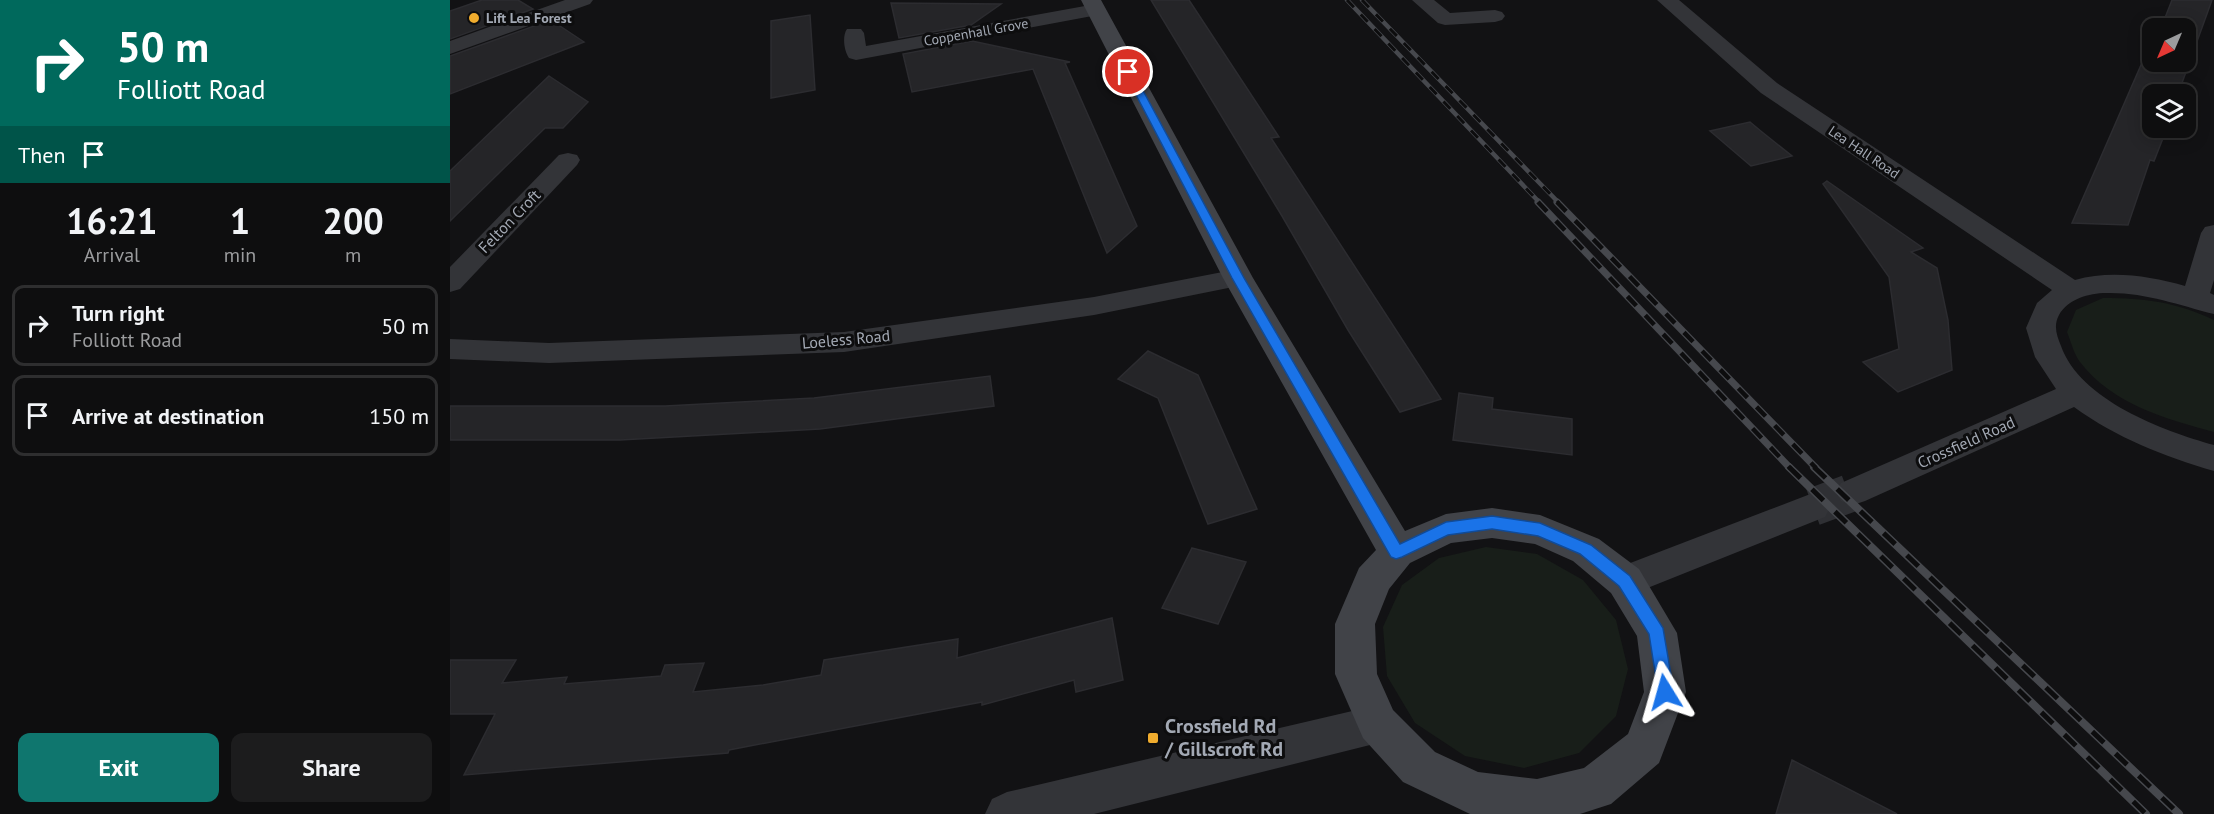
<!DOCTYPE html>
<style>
body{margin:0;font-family:"PT Sans",sans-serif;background:#1c1c1d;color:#f1f3f6;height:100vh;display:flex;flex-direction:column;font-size:22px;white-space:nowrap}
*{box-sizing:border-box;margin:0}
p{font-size:20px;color:#9b9c9e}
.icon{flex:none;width:33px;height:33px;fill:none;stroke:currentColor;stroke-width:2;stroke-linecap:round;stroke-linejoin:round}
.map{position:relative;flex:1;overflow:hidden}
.drawer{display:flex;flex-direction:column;background:#0e0e0f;width:450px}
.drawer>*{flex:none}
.banner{background:#00695c;color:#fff;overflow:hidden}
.needle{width:39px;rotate:224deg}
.controls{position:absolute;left:1692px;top:18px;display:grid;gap:12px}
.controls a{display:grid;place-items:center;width:54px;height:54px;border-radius:12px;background:#0e0e0f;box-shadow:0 3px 15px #0003,0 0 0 2px #2e2e2f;font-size:30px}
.pin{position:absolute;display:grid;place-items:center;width:51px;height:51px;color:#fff;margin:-26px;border:3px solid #fff;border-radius:50%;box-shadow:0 2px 6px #0007}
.me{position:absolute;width:66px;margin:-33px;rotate:352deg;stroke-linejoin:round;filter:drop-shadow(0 0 4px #0008)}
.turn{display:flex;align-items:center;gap:21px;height:126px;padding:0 18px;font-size:27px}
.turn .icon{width:78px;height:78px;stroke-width:2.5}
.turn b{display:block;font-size:42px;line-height:51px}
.then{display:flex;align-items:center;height:57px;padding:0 18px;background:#0003;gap:12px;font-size:22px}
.eta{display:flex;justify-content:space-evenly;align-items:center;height:102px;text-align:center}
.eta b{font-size:36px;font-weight:600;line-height:42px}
.primary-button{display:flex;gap:12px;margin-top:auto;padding:12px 18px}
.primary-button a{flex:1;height:69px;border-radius:12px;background:#0f766e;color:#fff;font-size:24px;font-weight:600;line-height:69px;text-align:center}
.primary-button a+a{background:#1c1c1d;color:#f1f3f6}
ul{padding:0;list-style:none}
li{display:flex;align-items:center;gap:18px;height:81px;margin:0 12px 9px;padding:0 6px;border:3px solid #2e2e2f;border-radius:12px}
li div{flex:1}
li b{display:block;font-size:22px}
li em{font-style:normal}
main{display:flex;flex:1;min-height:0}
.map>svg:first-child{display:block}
.green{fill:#181e19}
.building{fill:#252528;stroke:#2c2c30;stroke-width:1.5}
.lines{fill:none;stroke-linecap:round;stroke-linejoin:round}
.street-tunnel{stroke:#2f3034;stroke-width:38;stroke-dasharray:38 19;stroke-linecap:butt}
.street{fill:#333438;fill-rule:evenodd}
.secondary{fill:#414348;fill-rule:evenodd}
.rail-far2-casing{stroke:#46484d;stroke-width:4.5}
.rail-far1-casing{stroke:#46484d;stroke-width:7}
.rail-casing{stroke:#46484d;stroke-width:8}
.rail-far2{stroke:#0d0d0e;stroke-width:3;stroke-dasharray:10;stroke-linecap:butt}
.rail-far1{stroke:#0d0d0e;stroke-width:4.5;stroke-dasharray:13;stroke-linecap:butt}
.rail{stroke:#0d0d0e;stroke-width:5;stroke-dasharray:16;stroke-linecap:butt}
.route{fill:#1a73e8;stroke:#114b97;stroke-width:1.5}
.poi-dot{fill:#f0ac2e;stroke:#0d0d0e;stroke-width:2}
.labels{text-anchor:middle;stroke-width:6;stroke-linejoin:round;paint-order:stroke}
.far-poi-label{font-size:14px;font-weight:bold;fill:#a3a9b4;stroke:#0d0d0e;text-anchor:start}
.far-street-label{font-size:14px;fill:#a3a9b4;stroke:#0d0d0e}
.street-label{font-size:16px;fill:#a3a9b4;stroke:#0d0d0e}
.near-poi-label{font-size:20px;font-weight:bold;fill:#a3a9b4;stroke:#0d0d0e;text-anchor:start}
</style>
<main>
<section class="drawer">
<div class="banner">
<div class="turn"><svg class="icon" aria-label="right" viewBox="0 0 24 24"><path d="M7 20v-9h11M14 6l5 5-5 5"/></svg><div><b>50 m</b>Folliott Road</div></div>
<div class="then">Then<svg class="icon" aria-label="arrive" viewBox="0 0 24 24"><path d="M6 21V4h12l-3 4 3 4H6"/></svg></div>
</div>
<div class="eta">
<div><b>16:21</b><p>Arrival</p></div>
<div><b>1</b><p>min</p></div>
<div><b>200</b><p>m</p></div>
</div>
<ul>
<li><svg class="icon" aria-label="right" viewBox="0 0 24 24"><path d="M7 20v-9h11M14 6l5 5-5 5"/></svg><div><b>Turn right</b><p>Folliott Road</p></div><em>50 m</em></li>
<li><svg class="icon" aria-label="arrive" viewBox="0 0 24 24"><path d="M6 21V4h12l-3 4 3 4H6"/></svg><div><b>Arrive at destination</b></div><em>150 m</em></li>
</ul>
<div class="primary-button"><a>Exit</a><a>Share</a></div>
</section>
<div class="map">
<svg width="1764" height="814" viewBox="0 0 1764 814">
<rect width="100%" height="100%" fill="#121214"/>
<g class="green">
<path d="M1653,298C1695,298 1726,302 1764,320V432C1716,419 1662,404 1630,362C1624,354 1621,342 1617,332L1626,310Z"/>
<polygon points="1036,547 1087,554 1133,580 1166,620 1178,669 1166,716 1129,753 1074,768 1015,756 965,723 937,676 933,627 952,585 989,558"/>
</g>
<g class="building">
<polygon points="32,0 68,0 83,9 0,39 0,11"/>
<polygon points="701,0 739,0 829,137 821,138 991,399 950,412 898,330 832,216"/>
<polygon points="1722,0 1762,0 1728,94 1702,94 1702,128 1717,128 1704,161 1700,160 1678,225 1622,223 1691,65 1696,67 1702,49 1702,62 1736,62 1736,28 1711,28"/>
<polygon points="441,3 551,4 521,25 449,38"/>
<polygon points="360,15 365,90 321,98 321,21"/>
<polygon points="101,20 134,42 0,94 0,56"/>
<polygon points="522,41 620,62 615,63 687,226 657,253 583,69 462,92 453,54"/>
<polygon points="99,76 138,102 113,128 95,128 0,221 0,171"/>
<polygon points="1300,122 1312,132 1342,156 1301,166 1260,131"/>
<polygon points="1377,181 1473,248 1461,252 1487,268 1498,320 1502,370 1448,392 1413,362 1449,349 1439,277 1373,184"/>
<polygon points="698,351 748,375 807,509 758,524 708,398 668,379"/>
<polygon points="540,376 544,406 370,429 170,440 0,440 0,406 215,406 364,398"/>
<polygon points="1009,393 1043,398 1042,409 1122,419 1122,455 1003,440"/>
<polygon points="742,548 796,562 768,624 712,608"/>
<polygon points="662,618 673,680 626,692 624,680 532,705 532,702 279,750 278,753 14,775 45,714 0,714 0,660 66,660 52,683 117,677 114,684 211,676 215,665 254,663 243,692 313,685 371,675 374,660 508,639 507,658"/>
<polygon points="1342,760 1447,814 1326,814"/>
</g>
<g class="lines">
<polyline class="street-tunnel" points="1363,507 1403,492"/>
<g class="street">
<polygon points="115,0 143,0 140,4 0,54 0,41"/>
<polygon points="962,0 984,0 1000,13 1045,10 1052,12 1055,16 1052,20 1045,22 995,25 988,23"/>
<path d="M1207,0H1229L1327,83L1625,280C1661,270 1699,276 1735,286L1751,233L1755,227L1764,225V280L1760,293L1764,295V314C1728,305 1695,292 1656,293C1639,293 1618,299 1609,315C1603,326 1607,336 1611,346C1630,400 1713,431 1764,445V471C1713,456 1667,438 1624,407L1415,501L1403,505L1391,501L1386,492L1391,483L1606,389L1585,357L1576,328L1587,303L1602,290L1311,93Z"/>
<path d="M646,4L653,6L656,10L653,14L406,60L399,58C394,51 392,36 397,29H411L414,33L416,46Z"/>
<polygon points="118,153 127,155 130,160 127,165 10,289 0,292 0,267 109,155"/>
<polygon points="788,269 798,272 802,278 798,284 644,315 394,352 99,363 0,359 0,339 99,343 394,332 644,297"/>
<polygon points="1363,493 1375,497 1380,507 1375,517 1175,597 1162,592 1157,581 1162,570"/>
<polygon points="928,705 942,710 948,724 942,738 928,743 644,814 535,814 542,799 557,792"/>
</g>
<path class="secondary" d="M631,0H651L803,278L955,531L996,514L1042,508L1090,515L1149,539L1189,569L1227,633L1236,692L1209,763L1161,804L1130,814H1020L953,782L913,738L885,674V624L909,568L926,550L773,278ZM1042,538L1085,544L1123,561L1161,593L1187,636L1194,692L1178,734L1134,768L1087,779L1028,772L985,752L943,710L927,674L925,624L939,589L960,563L1001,543Z"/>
<defs>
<g id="rail-far2">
<polyline points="897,0 1090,203"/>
<polyline points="912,0 1109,203"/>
</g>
<g id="rail-far1">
<polyline points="1088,202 1340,468"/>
<polyline points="1107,202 1366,468"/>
</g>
<g id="rail">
<polyline points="1339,467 1696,814"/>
<polyline points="1364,467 1729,814"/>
</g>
</defs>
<use href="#rail-far2" class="rail-far2-casing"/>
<use href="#rail-far1" class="rail-far1-casing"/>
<use href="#rail" class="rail-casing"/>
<use href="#rail-far2" class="rail-far2"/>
<use href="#rail-far1" class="rail-far1"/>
<use href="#rail" class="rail"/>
</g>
<polygon class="route" points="678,69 683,72 794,278 950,544 996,522 1042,516 1090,523 1141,545 1180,576 1213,628 1224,692 1221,697 1215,700 1209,697 1199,634 1169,586 1130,554 1088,536 1042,529 998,535 952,557 946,559 941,557 782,278 674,72"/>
<g class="poi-dot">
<circle cx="24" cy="18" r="6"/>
<rect x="697" y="732" width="12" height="12" rx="3"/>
</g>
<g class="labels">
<g class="far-poi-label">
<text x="36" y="23">Lift Lea Forest</text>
</g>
<g class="far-street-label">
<text transform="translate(526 32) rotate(-10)" y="5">Coppenhall Grove</text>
<text transform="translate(1414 152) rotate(34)" y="5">Lea Hall Road</text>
</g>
<g class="street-label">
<text transform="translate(59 221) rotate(-46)" y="6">Felton Croft</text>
<text transform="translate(396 339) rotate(-5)" y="6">Loeless Road</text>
<text transform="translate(1516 442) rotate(-24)" y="6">Crossfield Road</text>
</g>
<g class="near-poi-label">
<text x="715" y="733">Crossfield Rd<tspan x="715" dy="23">/ Gillscroft Rd</tspan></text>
</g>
</g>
</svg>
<div class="controls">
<a><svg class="needle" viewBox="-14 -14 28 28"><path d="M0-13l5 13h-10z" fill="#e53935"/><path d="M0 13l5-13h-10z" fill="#9b9c9e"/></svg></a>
<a><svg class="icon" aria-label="layers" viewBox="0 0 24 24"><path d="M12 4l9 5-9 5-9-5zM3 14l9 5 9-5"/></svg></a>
</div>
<div class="pin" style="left:678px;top:72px;background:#d93025"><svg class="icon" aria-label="arrive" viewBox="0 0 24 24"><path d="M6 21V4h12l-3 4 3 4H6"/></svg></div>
<svg class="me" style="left:1215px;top:692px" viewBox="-20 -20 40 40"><path d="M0-17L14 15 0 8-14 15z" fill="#1a73e8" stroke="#fff" stroke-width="4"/></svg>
</div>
</main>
